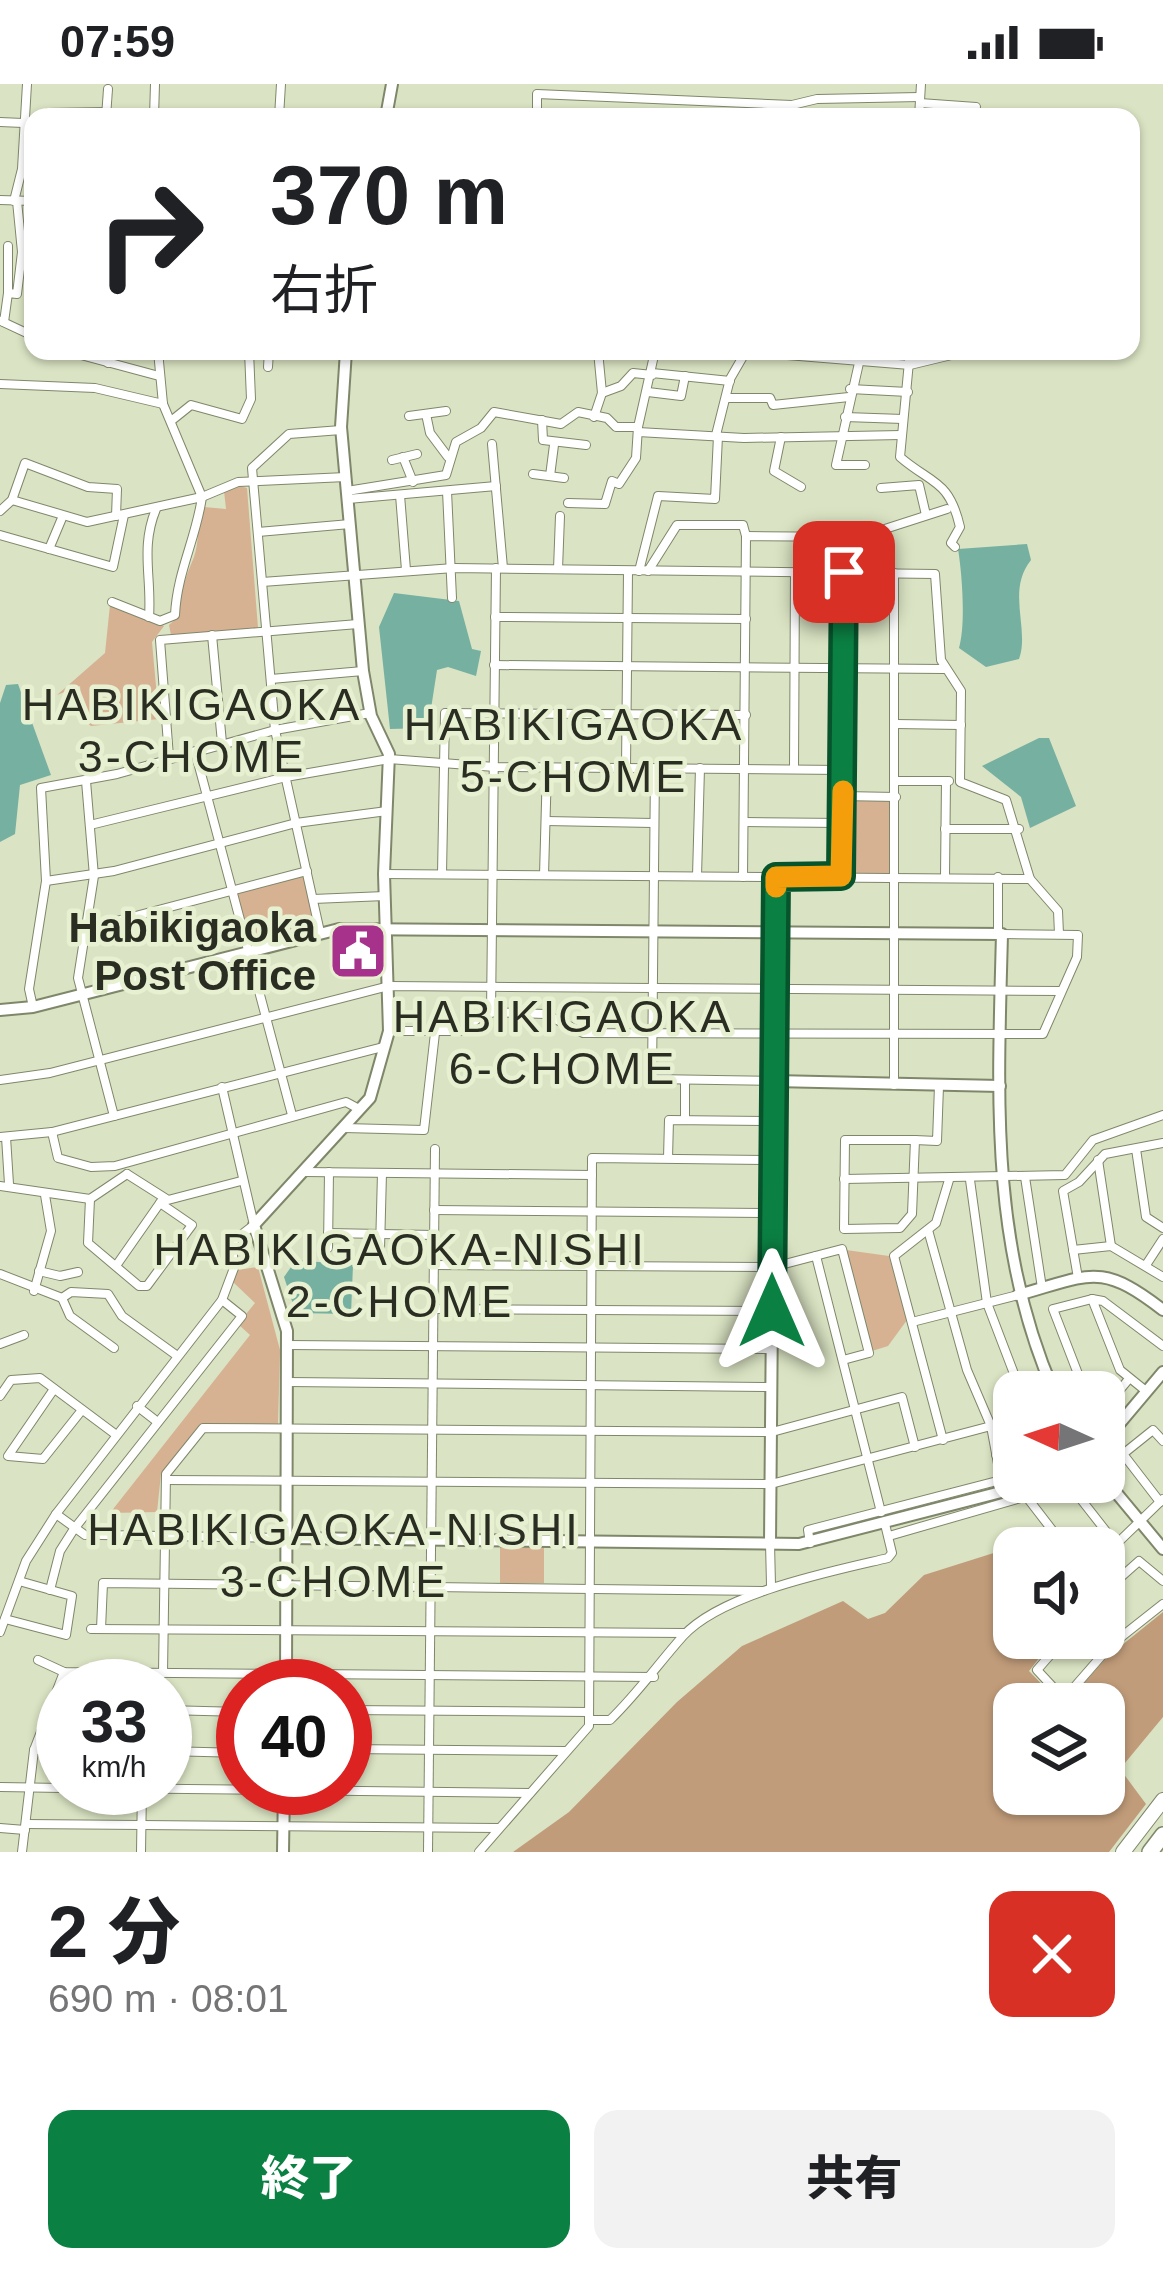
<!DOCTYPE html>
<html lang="ja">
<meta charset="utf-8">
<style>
body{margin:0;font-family:Arial,"Noto Sans JP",sans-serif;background:#f2f2f2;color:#202124;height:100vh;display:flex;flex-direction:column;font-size:45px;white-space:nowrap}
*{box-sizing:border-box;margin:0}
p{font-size:39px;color:#757577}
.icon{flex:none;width:66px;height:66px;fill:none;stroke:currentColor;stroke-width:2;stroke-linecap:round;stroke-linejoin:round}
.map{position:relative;height:1768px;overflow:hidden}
.side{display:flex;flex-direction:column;background:#fff;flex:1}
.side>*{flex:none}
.banner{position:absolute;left:24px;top:24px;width:1116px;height:252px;border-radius:24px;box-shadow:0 3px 9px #0004;background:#fff;color:#202124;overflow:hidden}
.needle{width:78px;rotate:273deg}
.controls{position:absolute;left:993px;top:1287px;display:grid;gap:24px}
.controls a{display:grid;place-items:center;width:132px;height:132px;border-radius:24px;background:#fff;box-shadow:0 3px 9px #0004;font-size:60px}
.speed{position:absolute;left:36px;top:1575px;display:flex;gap:24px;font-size:60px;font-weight:700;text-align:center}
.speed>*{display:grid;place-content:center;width:156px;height:156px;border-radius:50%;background:#fff;box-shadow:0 3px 9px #0004;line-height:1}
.speed small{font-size:30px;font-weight:400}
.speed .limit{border:18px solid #d22;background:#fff;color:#111}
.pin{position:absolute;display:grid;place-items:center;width:102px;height:102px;color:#fff;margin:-51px;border-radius:24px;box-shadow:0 6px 18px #0006}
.me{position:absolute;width:132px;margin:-66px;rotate:0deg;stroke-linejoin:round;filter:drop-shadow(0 0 9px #0008)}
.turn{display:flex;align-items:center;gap:42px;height:252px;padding:0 48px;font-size:54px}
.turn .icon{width:156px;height:156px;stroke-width:2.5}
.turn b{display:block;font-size:84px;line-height:102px}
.round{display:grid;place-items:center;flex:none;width:126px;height:126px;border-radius:24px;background:#f2f2f2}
.overview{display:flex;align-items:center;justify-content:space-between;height:204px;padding:0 48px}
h1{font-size:72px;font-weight:800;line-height:90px}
.action{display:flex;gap:24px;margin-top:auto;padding:24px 48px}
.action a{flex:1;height:138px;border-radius:24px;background:#0b8043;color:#fff;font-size:48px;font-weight:800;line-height:138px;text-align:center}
.action a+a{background:#f2f2f2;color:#202124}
.status{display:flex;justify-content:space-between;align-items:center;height:84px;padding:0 60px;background:#fff;direction:ltr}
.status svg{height:33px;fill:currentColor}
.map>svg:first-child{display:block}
.green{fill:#d6b293}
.forest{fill:#c19c7a}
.water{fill:#76b0a1}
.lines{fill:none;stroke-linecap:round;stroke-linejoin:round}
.minor-casing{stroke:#7f876a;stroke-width:10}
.tertiary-casing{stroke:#7f876a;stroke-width:14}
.primary-casing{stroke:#7f876a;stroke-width:16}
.motorway-casing{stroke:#7f876a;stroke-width:18}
.minor{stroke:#fff;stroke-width:8}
.tertiary{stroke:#fff;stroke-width:10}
.primary{stroke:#fff;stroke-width:14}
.motorway{stroke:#fff;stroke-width:15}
.route-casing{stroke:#07532c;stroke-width:30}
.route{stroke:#0b8043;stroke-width:21}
.slow{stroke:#f59e0b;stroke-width:21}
.labels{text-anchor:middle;stroke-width:9;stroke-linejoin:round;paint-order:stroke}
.poi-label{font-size:42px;font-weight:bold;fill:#2a2d21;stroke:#e7f0d0;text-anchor:end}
.neighbourhood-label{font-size:45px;letter-spacing:3px;fill:#2a2d21;stroke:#e7f0d0}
</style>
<div class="status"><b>07:59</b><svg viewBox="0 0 49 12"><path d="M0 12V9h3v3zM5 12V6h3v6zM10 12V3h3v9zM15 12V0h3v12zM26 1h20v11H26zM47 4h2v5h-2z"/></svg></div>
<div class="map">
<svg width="1163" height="1768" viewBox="0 0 1163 1768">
<rect width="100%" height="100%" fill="#dae3c3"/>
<g class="green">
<path d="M240,402L247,404L258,544L171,551L169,541L179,532C180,506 185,495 194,473C200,456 196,440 204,423L226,425L224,407Z"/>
<polygon points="110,521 164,542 152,558 159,635 91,642 83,635 80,602 57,611 105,569"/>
<polygon points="844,714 894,714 895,792 841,792"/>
<polygon points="304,791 316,845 251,862 237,809"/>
<polygon points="846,1166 889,1172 907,1236 888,1262 872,1267"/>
<polygon points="258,1183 280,1266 278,1340 200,1340 161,1390 157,1428 110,1429 250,1251 238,1240 255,1219 233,1198 237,1186"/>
<rect x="500" y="1460" width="44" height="39"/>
</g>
<polygon class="forest" points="1000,1467 1014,1481 1014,1554 1055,1554 1029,1587 1061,1620 1014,1620 1014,1710 1104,1710 1104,1620 1066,1620 1106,1574 1163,1528 1163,1633 1120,1685 1146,1720 1109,1768 513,1768 569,1728 677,1618 742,1562 843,1517 868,1535 885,1529 924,1491"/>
<g class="water">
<path d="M1027,460L1031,476C1006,507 1030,545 1019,575L986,583L959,564C966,540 962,489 958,465Z"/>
<polygon points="394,509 459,517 472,565 481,567 476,592 448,583 437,586 428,644 390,645 379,543"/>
<polygon points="18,600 51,691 20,701 15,750 0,758 0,619 6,601"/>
<polygon points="1039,654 1049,654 1076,722 1030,744 1021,713 982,682"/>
<polygon points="296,1176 353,1181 351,1230 296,1229 284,1193"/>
</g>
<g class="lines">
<defs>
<g id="minor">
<polyline points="920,19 976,23"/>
<polyline points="792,21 817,15 920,13"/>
<polyline points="48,29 107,28"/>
<polyline points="106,33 108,5"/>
<polyline points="154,33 155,0"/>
<polyline points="279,33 281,0"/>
<polyline points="537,33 537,10 792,21 792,33"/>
<polyline points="919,33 921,0"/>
<polyline points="0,38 23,39"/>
<polyline points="0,116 33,117"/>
<polyline points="14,117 22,85 27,0"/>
<polyline points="8,209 8,162"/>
<polyline points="1,237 33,252"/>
<polyline points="4,238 8,209 17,210 22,168 17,117"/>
<polyline points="66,267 159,292"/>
<polyline points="158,267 163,320 202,413 238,398 346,393"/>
<polyline points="508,267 511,268"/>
<polyline points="736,267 910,281 968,267"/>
<path d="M910,267L900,373C931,400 949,395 960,443L951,459L955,463"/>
<polyline points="108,279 110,267"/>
<polyline points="859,279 836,381 865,381"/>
<polyline points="268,283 269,267"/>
<polyline points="652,289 730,297"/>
<polyline points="0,300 95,304 163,320"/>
<polyline points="850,305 908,308"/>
<polyline points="648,308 681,312 685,292"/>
<polyline points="602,309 621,302 633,289 652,291"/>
<polyline points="728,314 770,314 773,321 849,313"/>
<polyline points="426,330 430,349 448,373"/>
<polyline points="409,332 446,327"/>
<polyline points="594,333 602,309 598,267"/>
<polyline points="845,333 903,335"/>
<polyline points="542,336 543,356 586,361"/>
<polyline points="171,337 191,321 242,335 251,315 249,267"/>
<polyline points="638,343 655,267"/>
<polyline points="638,348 744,354 901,351"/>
<polyline points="716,351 730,295 745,269"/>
<polyline points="781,353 774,387 801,403"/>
<polyline points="492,360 503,484"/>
<polyline points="403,373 413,398"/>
<polyline points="392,376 417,370"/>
<polyline points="533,390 564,394"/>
<polyline points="550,392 554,361"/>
<polyline points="881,404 919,401 926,431"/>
<polyline points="347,407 446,391 456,358 481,344 494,328 561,340 578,328 607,334 616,343 638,343 636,374 619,400 612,397 605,420 568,419"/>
<polyline points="447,407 452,514"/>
<polyline points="400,411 406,486"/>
<polyline points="348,415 496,402"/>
<polyline points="12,416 87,438 202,413"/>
<polyline points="0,427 12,416 25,379 88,403 117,405 116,432"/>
<polyline points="258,448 350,440"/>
<polyline points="0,451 113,483 124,431"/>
<polyline points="49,465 62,434"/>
<polyline points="558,485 560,432"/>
<polyline points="639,487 658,412 715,415 718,352"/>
<polyline points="648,487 677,441 743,441 746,452"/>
<polyline points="854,489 860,453"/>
<polyline points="894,489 894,1001"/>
<polyline points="262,498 454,484 935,490 941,576 961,607 960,698 1006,716 1030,795 1058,827 1059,850"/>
<path d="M112,518L160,537L175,531C177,488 196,455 202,413"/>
<path d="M149,533C152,493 140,464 156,425"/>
<polyline points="495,533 746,535"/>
<polyline points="212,551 222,659"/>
<polyline points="494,581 944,585"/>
<polyline points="271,595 363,587"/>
<polyline points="896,640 961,641"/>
<polyline points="195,667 292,1031"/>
<polyline points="169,673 160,556 358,540"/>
<polyline points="626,684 628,488"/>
<polyline points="655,684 652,995 774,997 776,793"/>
<polyline points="794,685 795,489"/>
<polyline points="86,697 94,792 78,894 114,1032"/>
<polyline points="896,697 949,697"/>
<polyline points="843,712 896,713"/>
<polyline points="546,737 653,739"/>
<polyline points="744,738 842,739"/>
<polyline points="90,741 286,693 389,675 495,683 843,686"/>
<polyline points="945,745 1019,745"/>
<polyline points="384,790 1030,795"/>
<polyline points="442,790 445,629 746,631"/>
<polyline points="544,791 547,683"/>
<polyline points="697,792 700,684"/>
<polyline points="841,792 844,488"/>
<polyline points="945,792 946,697"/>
<polyline points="743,793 746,452 860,453 947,425"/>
<polyline points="46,797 114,787 296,739 387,727"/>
<polyline points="313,815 385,812"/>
<polyline points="86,845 307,787"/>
<polyline points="320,848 275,646 252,384 289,350 341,346"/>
<polyline points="998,850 998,793"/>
<polyline points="33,923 29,905 46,797 41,704 117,690 275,646 370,629"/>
<polyline points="491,929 496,484"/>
<polyline points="389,947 462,947 486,928 545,930 583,949 1043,950 1077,873 1078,851 1002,850"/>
<polyline points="0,996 50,989 389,902 1061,907"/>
<polyline points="685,1036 685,996"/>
<polyline points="344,1044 424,1046 435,949"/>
<polyline points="52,1048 58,1074 91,1083 115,1082 346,1018 359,1025"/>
<polyline points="0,1053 52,1048 383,963"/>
<polyline points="6,1053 9,1100"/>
<polygon points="845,1056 915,1056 912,1130 900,1144 844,1145"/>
<polyline points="915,1056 937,1057 939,1002"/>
<polyline points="1136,1065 1146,1133 1163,1144"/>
<polyline points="668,1074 669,1036 774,1037"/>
<polyline points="1098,1076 1111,1162"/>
<polyline points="305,1088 592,1091"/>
<polyline points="127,1090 168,1116 241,1097"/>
<polyline points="1025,1093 1042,1204"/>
<polyline points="844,1095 1065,1091 1093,1056 1163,1031"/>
<polyline points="970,1096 987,1219 1021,1308"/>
<polyline points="0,1102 90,1115 127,1090"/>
<polyline points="90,1115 88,1159 139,1202 147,1202 192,1141 160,1119"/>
<polyline points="434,1126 773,1129"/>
<polyline points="928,1146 967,1286 991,1342 1014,1336"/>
<polyline points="328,1149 434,1151"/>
<polyline points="328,1164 329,1088"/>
<polyline points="380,1165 382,1089"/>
<polyline points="1073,1166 1111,1162 1163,1193"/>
<polyline points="816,1172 881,1428"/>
<polyline points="118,1179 162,1116"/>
<polyline points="433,1181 773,1183 842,1165 869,1269 843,1276"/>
<polyline points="1146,1181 1163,1155"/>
<polyline points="39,1187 60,1192 78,1188"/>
<polyline points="0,1190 62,1214 71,1208 108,1210 122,1232 176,1271"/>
<polyline points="1078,1194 1063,1107 1079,1098 1105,1070 1163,1059"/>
<polyline points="34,1207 51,1147 45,1111"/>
<polyline points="62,1214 70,1232 114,1264"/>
<polyline points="433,1225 773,1227"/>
<polyline points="912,1238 1018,1211"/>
<polyline points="0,1260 24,1251"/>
<polyline points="288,1261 772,1265"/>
<polyline points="288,1298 772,1303"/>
<polyline points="54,1305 8,1372 43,1375 82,1326"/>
<polyline points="1146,1307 1120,1286 1092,1215 1103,1217 1163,1262"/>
<polyline points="1085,1308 1053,1225 1092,1215"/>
<polyline points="0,1312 11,1296 40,1294 115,1350"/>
<polyline points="137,1322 155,1336"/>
<polyline points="1104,1325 1128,1296"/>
<polyline points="943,1356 894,1172 936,1139 949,1096"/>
<polyline points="996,1371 1014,1366"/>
<polyline points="166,1396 771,1400 991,1342 1001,1396 808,1446 810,1459"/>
<polyline points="1029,1416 1066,1464"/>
<polyline points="1160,1418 1123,1370 1153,1346 1163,1357"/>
<polyline points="56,1430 85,1451"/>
<polyline points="101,1451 287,1454"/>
<polyline points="889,1452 1069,1400 1116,1460"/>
<polyline points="770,1459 771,1501"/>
<polyline points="1104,1472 1163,1415"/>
<polyline points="50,1506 60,1467 74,1445 242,1232 222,1216"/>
<polyline points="1104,1508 1139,1477 1163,1497"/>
<polyline points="5,1535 66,1551 72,1512 19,1497"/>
<polyline points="91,1545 685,1549"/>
<polyline points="101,1545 103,1499 763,1507"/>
<polyline points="0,1548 26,1477 56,1430 222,1216 234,1184 232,1158 254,1141 222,1003"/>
<polyline points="1065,1554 1037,1586 1064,1615 1111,1561 1163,1520"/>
<polyline points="38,1576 64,1588 654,1593"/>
<polyline points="163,1589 166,1390 203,1344 772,1348 902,1313 915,1363"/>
<polyline points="143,1602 143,1589"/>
<polyline points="165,1626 243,1628"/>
<polyline points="345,1626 589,1628"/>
<polyline points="48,1629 63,1629"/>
<path d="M589,1636H610C637,1610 658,1580 683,1552C722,1509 833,1487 888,1474L892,1469L885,1440"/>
<polyline points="345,1665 565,1667"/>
<polyline points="34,1666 63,1666"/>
<polyline points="165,1667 243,1669"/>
<polyline points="0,1703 63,1704"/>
<polyline points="95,1704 530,1709"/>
<polyline points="26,1740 498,1744"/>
<polyline points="0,1744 25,1746"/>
<polyline points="22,1768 34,1666 64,1588"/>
<polyline points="141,1768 142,1704"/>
<polyline points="428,1768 435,1065"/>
<polyline points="479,1768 589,1642 592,1074 773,1076"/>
</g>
<g id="tertiary">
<polyline points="386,33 392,0"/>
<path d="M0,926L33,923L339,845L1002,850C998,1009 989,1160 1054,1308"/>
<path d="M1018,1211C1090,1191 1100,1177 1163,1226"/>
<polyline points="1104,1358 1163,1288"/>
<polyline points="1104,1394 1163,1465"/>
<polyline points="287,1454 799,1460 1040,1398"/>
<polyline points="770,1458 774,997 1000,1002"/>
<polyline points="286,1602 287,1247 254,1141 370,1014 389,947 384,790 389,670 371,632 363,587 341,343 346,267"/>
<polyline points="283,1768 284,1704"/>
</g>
<polyline id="primary" points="1123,1768 1163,1716"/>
<polyline id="motorway" points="1150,1768 1163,1751"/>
</defs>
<use href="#minor" class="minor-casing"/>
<use href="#tertiary" class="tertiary-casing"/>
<use href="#primary" class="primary-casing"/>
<use href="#motorway" class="motorway-casing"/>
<use href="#minor" class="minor"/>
<use href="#tertiary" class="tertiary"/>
<use href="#primary" class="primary"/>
<use href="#motorway" class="motorway"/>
</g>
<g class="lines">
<defs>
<polyline id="route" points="772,1227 776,793 841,792 844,488"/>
</defs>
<use href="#route" class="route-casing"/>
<use href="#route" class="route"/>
<polyline class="slow" points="776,803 776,793 841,792 843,707"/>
</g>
<defs>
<symbol id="civic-square" viewBox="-11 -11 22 22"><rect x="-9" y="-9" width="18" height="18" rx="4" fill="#a6328b" stroke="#e7f0d0"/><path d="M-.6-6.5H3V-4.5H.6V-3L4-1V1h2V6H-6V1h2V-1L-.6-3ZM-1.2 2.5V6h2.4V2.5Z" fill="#fff"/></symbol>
</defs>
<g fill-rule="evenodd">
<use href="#civic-square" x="325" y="834" width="66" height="66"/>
</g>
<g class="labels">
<g class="poi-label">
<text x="316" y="858">Habikigaoka<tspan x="316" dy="48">Post Office</tspan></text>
</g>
<g class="neighbourhood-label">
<text x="192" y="636">HABIKIGAOKA<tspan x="192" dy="52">3-CHOME</tspan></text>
<text x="574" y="656">HABIKIGAOKA<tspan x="574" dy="52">5-CHOME</tspan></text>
<text x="563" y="948">HABIKIGAOKA<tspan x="563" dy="52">6-CHOME</tspan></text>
<text x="400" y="1181">HABIKIGAOKA-NISHI<tspan x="400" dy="52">2-CHOME</tspan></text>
<text x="334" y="1461">HABIKIGAOKA-NISHI<tspan x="334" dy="52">3-CHOME</tspan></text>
</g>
</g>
</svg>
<div class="controls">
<a><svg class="needle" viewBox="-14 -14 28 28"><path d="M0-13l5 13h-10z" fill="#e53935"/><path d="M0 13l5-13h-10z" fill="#757577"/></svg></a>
<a><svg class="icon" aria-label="sound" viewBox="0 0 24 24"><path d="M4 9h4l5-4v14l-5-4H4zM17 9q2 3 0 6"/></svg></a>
<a><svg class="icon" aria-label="layers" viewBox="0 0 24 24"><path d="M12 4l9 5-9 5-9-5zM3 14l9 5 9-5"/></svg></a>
</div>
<div class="speed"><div>33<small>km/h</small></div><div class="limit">40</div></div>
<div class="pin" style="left:844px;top:488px;background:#d93025"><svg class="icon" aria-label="arrive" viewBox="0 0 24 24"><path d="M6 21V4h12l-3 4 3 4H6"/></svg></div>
<svg class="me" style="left:772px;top:1227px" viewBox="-20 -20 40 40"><path d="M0-17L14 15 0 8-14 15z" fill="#0b8043" stroke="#fff" stroke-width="4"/></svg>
<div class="banner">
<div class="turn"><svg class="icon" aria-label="right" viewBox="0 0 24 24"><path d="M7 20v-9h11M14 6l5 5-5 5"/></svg><div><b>370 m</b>右折</div></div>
</div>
</div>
<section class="side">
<div class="overview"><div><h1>2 分</h1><p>690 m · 08:01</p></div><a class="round" style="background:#d93025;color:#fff"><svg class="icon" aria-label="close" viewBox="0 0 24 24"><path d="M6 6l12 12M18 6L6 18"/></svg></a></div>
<div class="action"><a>終了</a><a>共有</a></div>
</section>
